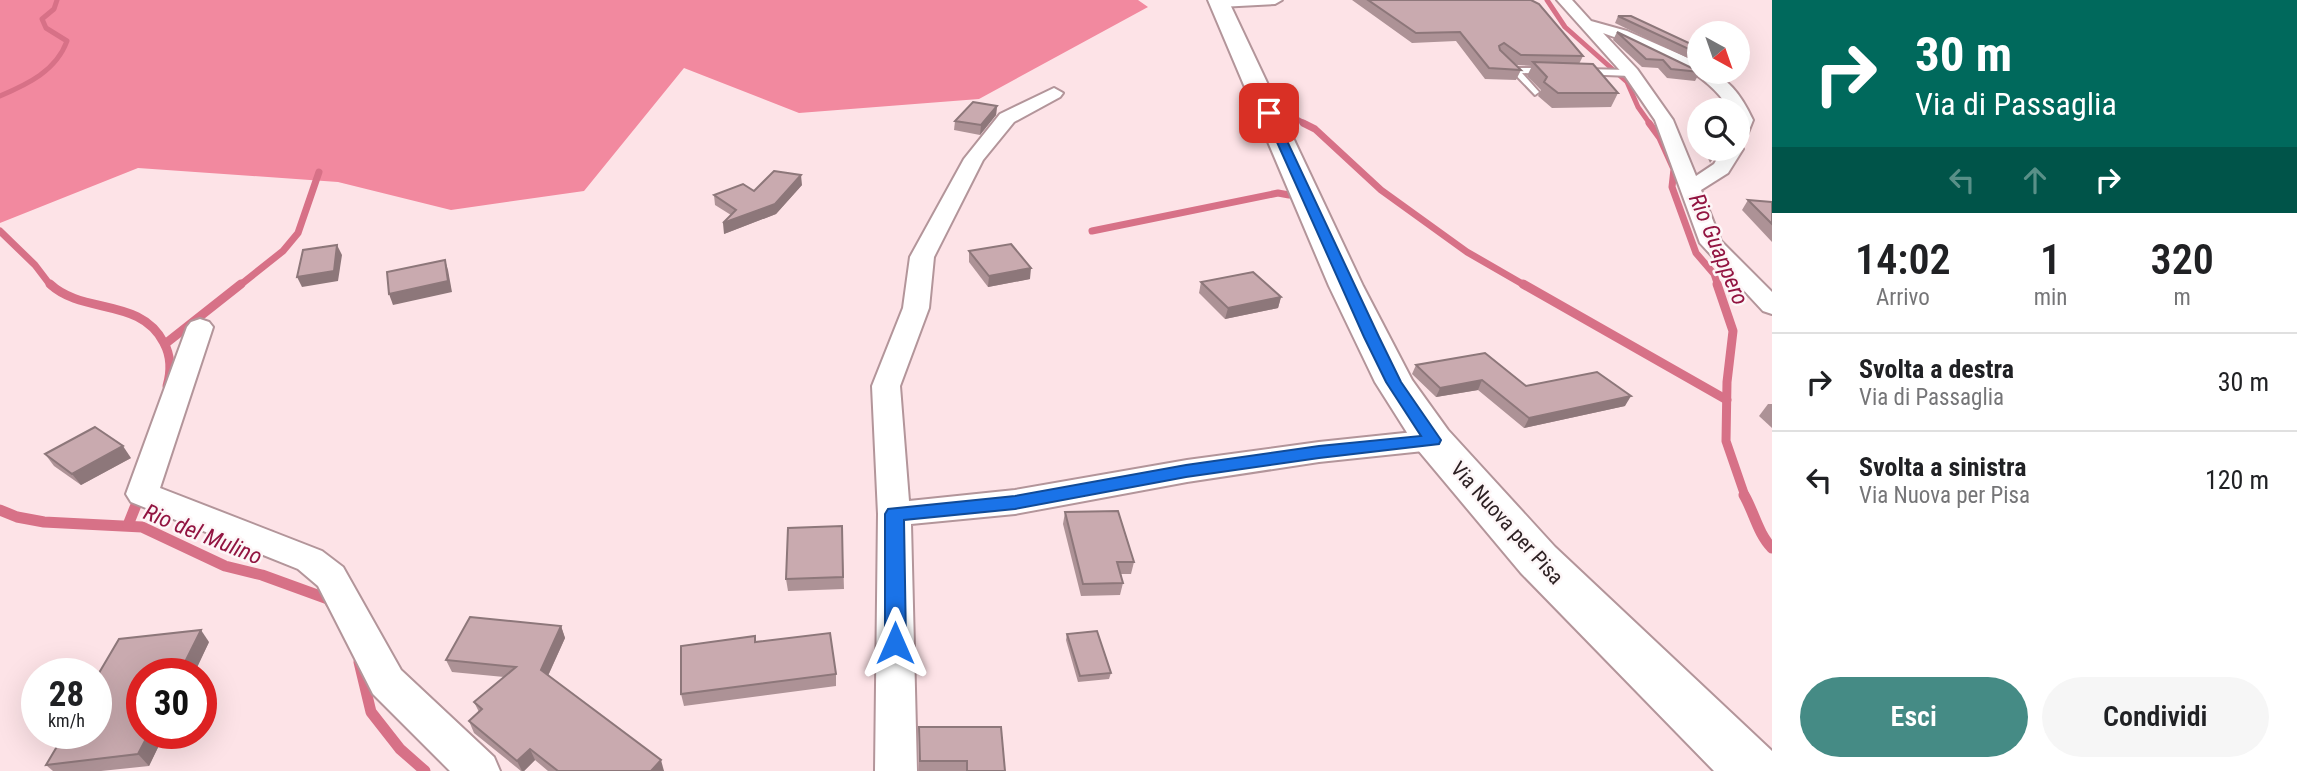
<!DOCTYPE html>
<html lang="it">
<style>
body{margin:0;font-family:"Roboto Condensed",sans-serif;background:#f6f6f6;color:#202124;height:100vh;display:flex;flex-direction:column;font-size:26px;white-space:nowrap}
*{box-sizing:border-box;margin:0}
p{font-size:23px;color:#757577}
.icon{flex:none;width:38px;height:38px;fill:none;stroke:currentColor;stroke-width:2;stroke-linecap:round;stroke-linejoin:round}
.map{position:relative;flex:1;overflow:hidden}
.drawer{display:flex;flex-direction:column;background:#fff;width:525px}
.drawer>*{flex:none}
.hud{background:#00695c;color:#fff;overflow:hidden}
.needle{width:46px;rotate:140deg}
.buttons{position:absolute;left:1687px;top:21px;display:grid;gap:14px}
.buttons a{display:grid;place-items:center;width:63px;height:63px;border-radius:50%;background:#fff;box-shadow:0 7px 28px #0002;font-size:35px}
.speed{position:absolute;left:21px;top:658px;display:flex;gap:14px;font-size:35px;font-weight:700;text-align:center}
.speed>*{display:grid;place-content:center;width:91px;height:91px;border-radius:50%;background:#fff;box-shadow:0 7px 28px #0002;line-height:1}
.speed small{font-size:18px;font-weight:400}
.speed .limit{border:10px solid #d22;background:#fff;color:#111}
.pin{position:absolute;display:grid;place-items:center;width:60px;height:60px;color:#fff;margin:-30px;border-radius:14px;box-shadow:0 4px 10px #0006}
.me{position:absolute;width:77px;margin:-38px;rotate:0deg;stroke-linejoin:round;filter:drop-shadow(0 0 5px #0008)}
.turn{display:flex;align-items:center;gap:24px;height:147px;padding:0 28px;font-size:32px}
.turn .icon{width:91px;height:91px;stroke-width:2.5}
.turn b{display:block;font-size:49px;line-height:60px}
.lanes{display:flex;align-items:center;height:66px;padding:0 28px;background:#0003;justify-content:center;gap:35px;direction:ltr}
.lanes .off{opacity:.35}
.eta{display:flex;justify-content:space-evenly;align-items:center;height:119px;text-align:center}
.eta b{font-size:42px;font-weight:600;line-height:49px}
.primary-button{display:flex;gap:14px;margin-top:auto;padding:14px 28px}
.primary-button a{flex:1;height:80px;border-radius:42px;background:#458b85;color:#fff;font-size:28px;font-weight:600;line-height:80px;text-align:center}
.primary-button a+a{background:#f6f6f6;color:#202124}
ul{padding:0;list-style:none}
li{display:flex;align-items:center;gap:21px;height:98px;padding:0 28px;border-top:2px solid #e0e0e0}
li div{flex:1}
li b{display:block;font-size:26px}
li em{font-style:normal}
main{display:flex;flex:1;min-height:0}
.map>svg:first-child{display:block}
.forest{fill:#f2899f}
.lines{fill:none;stroke-linecap:round;stroke-linejoin:round}
.stream-far3{stroke:#d77187;stroke-width:5}
.stream-far2{stroke:#d77187;stroke-width:7}
.stream-far1{stroke:#d77187;stroke-width:9}
.stream{stroke:#d77187;stroke-width:11}
.lane-casing{stroke:#b3959a;stroke-width:4}
.street-casing{stroke:#b3959a;stroke-width:4}
.primary-casing{stroke:#b3959a;stroke-width:4}
.lane{fill:#fff;fill-rule:evenodd}
.street{fill:#fff;fill-rule:evenodd}
.primary{fill:#fff;fill-rule:evenodd}
.wall{fill:#ad9296}
.shaded-wall{fill:#8d777a}
.building{fill:#c9aaaf;stroke:#8d777a;stroke-width:2}
.route{fill:#1a73e8;stroke:#114b97;stroke-width:2}
.labels{text-anchor:middle;stroke-width:5;stroke-linejoin:round;paint-order:stroke}
.street-label{font-size:21px;fill:#2d2123;stroke:#fdf6f7}
.water-label{font-size:23px;font-style:italic;fill:#921441;stroke:#fdf6f7}
</style>
<main>
<div class="map">
<svg width="1772" height="771" viewBox="0 0 1772 771">
<rect width="100%" height="100%" fill="#fde3e7"/>
<polygon class="forest" points="0,0 1138,0 1148,7 979,99 799,113 684,68 584,191 451,210 338,182 138,168 0,223"/>
<g class="lines">
<g class="stream-far3">
<polyline points="1547,0 1565,27 1627,82 1638,107 1650,124"/>
<path d="M0,96C28,84 56,71 67,41L46,28L42,19L54,9L57,0"/>
<polyline points="1284,112 1306,124"/>
</g>
<g class="stream-far2">
<polyline points="1303,123 1315,129 1381,190 1467,252 1526,286"/>
<polyline points="1649,123 1660,138 1674,169 1672,187 1696,253 1714,274 1718,286"/>
<polyline points="0,231 35,265 51,286"/>
<polyline points="1092,231 1278,193 1289,195"/>
<polyline points="239,286 283,251 298,233 319,172"/>
</g>
<g class="stream-far1">
<path d="M50,284C83,315 141,297 164,343C171,356 171,372 167,386"/>
<polyline points="1523,284 1727,400"/>
<polyline points="1717,284 1733,331 1727,382 1726,441 1745,496"/>
<polyline points="165,344 241,284"/>
</g>
<g class="stream">
<path d="M1744,495C1754,512 1758,534 1772,548"/>
<polyline points="0,510 17,517 44,522 142,527 225,566 262,575 328,599 332,605"/>
<polyline points="128,525 140,495"/>
<polyline points="359,662 371,712 400,749 425,771"/>
</g>
<defs>
<g id="lane">
<polygon points="1512,64 1517,68 1548,68 1552,71 1548,74 1522,73 1539,92 1535,95 1508,67"/>
<polygon points="1582,69 1631,70 1635,73 1631,76 1579,74 1578,72"/>
</g>
<g id="street">
<polygon points="1215,0 1282,0 1275,4 1220,7 1215,6"/>
<path d="M1557,0H1572L1591,21L1627,31L1695,61L1699,64V72C1727,72 1742,97 1753,120L1745,140L1738,142V110H1730C1706,68 1646,48 1603,33L1637,69L1673,120L1696,176L1714,164L1723,149H1738V144L1743,149L1728,173L1701,190L1721,241L1772,292V314L1763,311L1700,243L1655,120L1625,76Z"/>
<polygon points="1054,88 1063,93 1060,97 1014,122 983,160 934,257 929,308 900,386 909,501 1015,490 1187,460 1319,442 1433,430 1444,433 1448,440 1444,447 1433,450 1319,462 1187,482 1015,514 911,524 917,771 875,771 878,514 872,386 903,308 910,257 964,159 1000,114"/>
<polygon points="200,319 209,322 213,327 160,488 322,551 343,567 401,670 494,757 500,771 450,771 373,694 318,586 298,569 131,502 126,494 187,327 191,322"/>
</g>
<polygon id="primary" points="1208,0 1228,0 1363,286 1412,380 1448,430 1555,547 1772,751 1772,771 1714,771 1521,573 1418,450 1375,382 1329,286"/>
</defs>
<use href="#lane" class="lane-casing"/>
<use href="#street" class="street-casing"/>
<use href="#primary" class="primary-casing"/>
<use href="#lane" class="lane"/>
<use href="#street" class="street"/>
<use href="#primary" class="primary"/>
</g>
<g class="wall">
<polygon points="1352,0 1531,0 1583,56 1579,64 1618,93 1611,107 1552,108 1538,96 1541,90 1527,76 1532,66 1517,65 1512,62 1521,70 1516,80 1485,79 1456,41 1412,43"/>
<polygon points="1618,16 1695,52 1692,60 1615,23"/>
<polygon points="1617,32 1700,72 1695,81 1667,78 1658,68 1642,67 1613,40"/>
<polygon points="997,106 996,115 980,135 954,130 955,121"/>
<polygon points="1704,149 1720,149 1710,163"/>
<polygon points="802,185 776,214 724,234 731,215 715,205 714,195 754,191"/>
<polygon points="1748,200 1772,202 1772,242 1742,210"/>
<polygon points="969,251 1030,279 988,287 969,262"/>
<polygon points="1201,282 1281,297 1278,308 1225,319 1199,293"/>
<polygon points="1416,365 1526,386 1625,406 1524,428 1478,390 1436,397 1412,374"/>
<polygon points="1768,404 1772,404 1772,428 1759,416"/>
<polygon points="45,454 131,458 81,485 54,466"/>
<polygon points="1065,512 1134,562 1131,574 1121,574 1123,583 1120,595 1081,596 1063,524"/>
<polygon points="842,526 844,589 788,591 786,579"/>
<polygon points="561,626 565,638 548,676 664,771 548,771 535,760 524,771 521,771 474,733 469,721 479,712 474,702 504,677 452,672 446,660"/>
<polygon points="1067,634 1111,673 1109,679 1078,682 1066,640"/>
<polygon points="209,642 149,766 101,771 53,771 46,765"/>
<polygon points="756,642 836,674 836,686 684,706 681,694"/>
<polygon points="919,727 1005,771 919,771"/>
</g>
<g class="shaded-wall">
<polygon points="997,106 996,115 980,135 981,125"/>
<polygon points="801,175 802,185 776,214 724,234 723,223"/>
<polygon points="337,245 342,255 338,281 302,287 297,277"/>
<polygon points="445,260 448,270 452,292 393,305 389,294"/>
<polygon points="1031,268 1030,279 988,287 989,276"/>
<polygon points="1281,297 1278,308 1225,319 1228,308"/>
<polygon points="1482,380 1478,390 1436,397 1440,388"/>
<polygon points="1631,396 1625,406 1524,428 1529,418"/>
<polygon points="123,446 131,458 81,485 72,474"/>
<polygon points="561,626 565,638 545,682 541,670"/>
<polygon points="201,630 209,642 194,674 179,674"/>
<polygon points="149,733 165,733 149,766 138,754"/>
<polygon points="530,749 535,760 524,771 522,771 517,761"/>
<polygon points="661,760 664,771 651,771"/>
</g>
<g class="building">
<polygon points="1368,0 1531,0 1539,4 1583,56 1521,55 1504,43 1499,46 1500,50 1521,70 1489,68 1460,32 1416,33"/>
<polygon points="1618,16 1631,16 1691,44 1695,52"/>
<polygon points="1617,32 1700,72 1671,69 1663,60 1646,59"/>
<polygon points="1533,62 1593,64 1618,93 1558,93 1544,82 1547,77"/>
<polygon points="973,102 997,106 981,125 955,121"/>
<polygon points="774,171 801,175 775,204 723,223 736,210 714,195 743,184 754,191"/>
<polygon points="1748,200 1772,202 1772,224"/>
<polygon points="1011,244 1031,268 989,276 969,251"/>
<polygon points="337,245 334,271 297,277 303,250"/>
<polygon points="445,260 448,281 389,294 387,272"/>
<polygon points="1253,272 1281,297 1228,308 1201,282"/>
<polygon points="1485,353 1526,386 1597,372 1631,396 1529,418 1482,380 1440,388 1416,365"/>
<polygon points="95,427 123,446 72,474 45,454"/>
<polygon points="1118,511 1134,562 1117,562 1123,583 1083,584 1065,512"/>
<polygon points="842,526 843,577 786,579 788,528"/>
<polygon points="470,617 561,626 541,670 661,760 651,771 558,771 530,749 517,761 469,721 482,709 474,702 516,667 446,660"/>
<polygon points="201,630 179,674 142,674 142,733 149,733 138,754 46,765 65,733 96,733 96,678 119,639"/>
<polygon points="1097,631 1111,673 1080,676 1067,634"/>
<polygon points="830,633 836,674 681,694 681,646 755,636 755,642"/>
<polygon points="919,727 1001,727 1005,771 967,771 967,761 920,761"/>
</g>
<polygon class="route" points="1265,111 1274,113 1379,337 1401,382 1441,440 1439,444 1319,458 1186,477 1015,509 904,520 906,643 903,649 895,651 888,649 885,643 885,514 888,509 1015,496 1186,465 1319,446 1421,436 1386,382 1364,337 1264,113"/>
<g class="labels">
<g class="street-label">
<text transform="translate(1507 523) rotate(48)" y="7">Via Nuova per Pisa</text>
</g>
<g class="water-label">
<text transform="translate(1719 249) rotate(67)" y="8">Rio Guappero</text>
<text transform="translate(203 534) rotate(22)" y="8">Rio del Mulino</text>
</g>
</g>
</svg>
<div class="buttons">
<a><svg class="needle" viewBox="-14 -14 28 28"><path d="M0-13l5 13h-10z" fill="#e53935"/><path d="M0 13l5-13h-10z" fill="#757577"/></svg></a>
<a><svg class="icon" aria-label="search" viewBox="0 0 24 24"><circle cx="10" cy="10" r="6"/><path d="M15 15l6 6"/></svg></a>
</div>
<div class="speed"><div>28<small>km/h</small></div><div class="limit">30</div></div>
<div class="pin" style="left:1269px;top:113px;background:#d93025"><svg class="icon" aria-label="arrive" viewBox="0 0 24 24"><path d="M6 21V4h12l-3 4 3 4H6"/></svg></div>
<svg class="me" style="left:895px;top:643px" viewBox="-20 -20 40 40"><path d="M0-17L14 15 0 8-14 15z" fill="#1a73e8" stroke="#fff" stroke-width="4"/></svg>
</div>
<section class="drawer">
<div class="hud">
<div class="turn"><svg class="icon" aria-label="right" viewBox="0 0 24 24"><path d="M7 20v-9h11M14 6l5 5-5 5"/></svg><div><b>30 m</b>Via di Passaglia</div></div>
<div class="lanes"><svg class="icon off" aria-label="left" viewBox="0 0 24 24"><path d="M17 20v-9H6M10 6l-5 5 5 5"/></svg><svg class="icon off" aria-label="ahead" viewBox="0 0 24 24"><path d="M12 20V5M6 11l6-6 6 6"/></svg><svg class="icon" aria-label="right" viewBox="0 0 24 24"><path d="M7 20v-9h11M14 6l5 5-5 5"/></svg></div>
</div>
<div class="eta">
<div><b>14:02</b><p>Arrivo</p></div>
<div><b>1</b><p>min</p></div>
<div><b>320</b><p>m</p></div>
</div>
<ul>
<li><svg class="icon" aria-label="right" viewBox="0 0 24 24"><path d="M7 20v-9h11M14 6l5 5-5 5"/></svg><div><b>Svolta a destra</b><p>Via di Passaglia</p></div><em>30 m</em></li>
<li><svg class="icon" aria-label="left" viewBox="0 0 24 24"><path d="M17 20v-9H6M10 6l-5 5 5 5"/></svg><div><b>Svolta a sinistra</b><p>Via Nuova per Pisa</p></div><em>120 m</em></li>
</ul>
<div class="primary-button"><a>Esci</a><a>Condividi</a></div>
</section>
</main>
